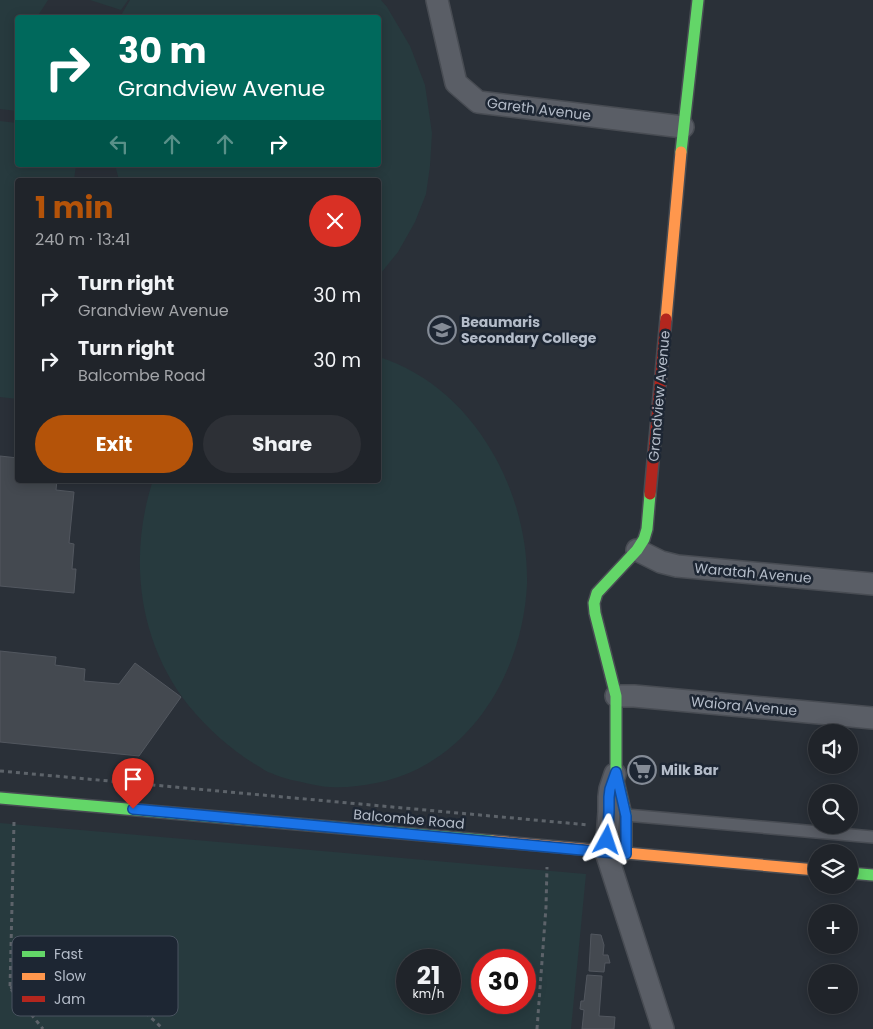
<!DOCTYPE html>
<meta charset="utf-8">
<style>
body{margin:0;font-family:Poppins,sans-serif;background:#2d3036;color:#f1f3f6;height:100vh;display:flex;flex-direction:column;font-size:19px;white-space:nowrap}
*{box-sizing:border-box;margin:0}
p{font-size:16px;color:#a2a4a8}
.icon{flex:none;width:28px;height:28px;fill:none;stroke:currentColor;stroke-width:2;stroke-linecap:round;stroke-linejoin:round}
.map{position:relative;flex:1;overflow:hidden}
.side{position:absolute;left:15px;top:178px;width:366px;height:305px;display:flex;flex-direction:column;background:#20242a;border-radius:5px;box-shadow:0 2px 12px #0003,0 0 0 1px #3d4147}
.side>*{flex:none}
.banner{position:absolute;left:15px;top:15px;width:366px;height:152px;border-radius:5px;box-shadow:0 2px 12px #0003,0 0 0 1px #3d4147;background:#00695c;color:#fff;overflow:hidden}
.tools{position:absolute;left:808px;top:724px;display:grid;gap:10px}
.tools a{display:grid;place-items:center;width:50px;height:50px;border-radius:50%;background:#20242a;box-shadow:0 2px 12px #0003,0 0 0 1px #3d4147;font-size:25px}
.speed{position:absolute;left:396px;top:949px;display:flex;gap:10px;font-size:25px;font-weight:700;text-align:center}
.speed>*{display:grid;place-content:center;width:65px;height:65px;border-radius:50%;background:#20242a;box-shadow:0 2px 12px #0003,0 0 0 1px #3d4147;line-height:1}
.speed small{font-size:12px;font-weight:400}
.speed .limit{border:8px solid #d22;background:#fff;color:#111}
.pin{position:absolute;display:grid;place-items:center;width:42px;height:42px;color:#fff;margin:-51px -21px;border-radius:50% 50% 50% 0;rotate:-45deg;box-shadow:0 0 5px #0007}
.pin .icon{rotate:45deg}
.me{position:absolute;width:55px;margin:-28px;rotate:5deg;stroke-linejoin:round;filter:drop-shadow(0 0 4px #0008)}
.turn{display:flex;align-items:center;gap:18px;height:105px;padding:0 20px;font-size:22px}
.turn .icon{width:65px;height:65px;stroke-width:2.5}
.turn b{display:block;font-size:35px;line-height:42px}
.lanes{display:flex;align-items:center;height:48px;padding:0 20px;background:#0003;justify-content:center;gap:25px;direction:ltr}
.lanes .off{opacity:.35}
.round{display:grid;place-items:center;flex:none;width:52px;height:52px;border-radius:26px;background:#2d3036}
.overview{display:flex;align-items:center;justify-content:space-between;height:85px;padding:0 20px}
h1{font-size:30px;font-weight:700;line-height:38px;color:#b45309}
.primary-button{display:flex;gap:10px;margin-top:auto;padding:10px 20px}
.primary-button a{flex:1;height:58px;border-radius:30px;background:#b45309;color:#fff;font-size:20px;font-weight:700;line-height:58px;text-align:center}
.primary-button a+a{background:#2d3036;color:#f1f3f6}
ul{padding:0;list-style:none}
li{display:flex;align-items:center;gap:15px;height:65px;padding:0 20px}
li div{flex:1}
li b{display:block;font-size:19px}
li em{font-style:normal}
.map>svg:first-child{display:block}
.green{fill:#273a3e;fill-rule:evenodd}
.building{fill:#444950;stroke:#52575f}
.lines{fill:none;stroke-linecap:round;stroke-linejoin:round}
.lane-casing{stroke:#484c53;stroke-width:14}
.street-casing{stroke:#484c53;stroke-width:24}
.fast-casing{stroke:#484c53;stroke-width:14}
.slow-casing{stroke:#484c53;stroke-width:14}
.jam-casing{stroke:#484c53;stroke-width:14}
.path{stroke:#5d636a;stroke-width:3;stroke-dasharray:4 4;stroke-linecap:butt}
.lane{stroke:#5a5e66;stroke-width:11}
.street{stroke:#5a5e66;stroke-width:21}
.fast{stroke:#63d668;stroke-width:11}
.slow{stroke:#ff974d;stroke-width:11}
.jam{stroke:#b3261e;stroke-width:11}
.route-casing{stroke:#114b97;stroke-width:12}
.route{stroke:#1a73e8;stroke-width:9}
.labels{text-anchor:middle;stroke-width:5;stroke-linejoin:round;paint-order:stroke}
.street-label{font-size:14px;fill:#b4bcc9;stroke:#1d2633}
.poi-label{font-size:14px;font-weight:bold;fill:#b4bcc9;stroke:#1d2633;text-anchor:start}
.key{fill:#1d2633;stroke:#4a5360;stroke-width:1}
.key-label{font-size:14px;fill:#b4bcc9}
</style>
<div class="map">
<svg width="873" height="1029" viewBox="0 0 873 1029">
<rect width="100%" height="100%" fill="#2a3038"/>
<g class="green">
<polygon points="0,0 48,0 37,17 18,18 17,111 0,109"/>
<polygon points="90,0 128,0 121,10"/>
<polygon points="130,0 381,0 387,7 410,46 425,85 432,133 430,166 426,194 415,222 398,252 381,273 379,275 379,180 119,180 115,165 379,165 379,18 120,17"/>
<polygon points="0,121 17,123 18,165 76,165 74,180 18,180 17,399 0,397"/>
<path d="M379,357C430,373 470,411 495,457C516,495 528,540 527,584C523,673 469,765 376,783C361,786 345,788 330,787C324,787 317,785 310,784C298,781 283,779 271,773C266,772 262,768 258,766C231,750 209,730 189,706C138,642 128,557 153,480H379Z"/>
<path d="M0,823L586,874L571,1029H0ZM408,960H450V1002H408ZM482,960H525V1002H482Z"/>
</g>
<g class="building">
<polygon points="0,456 18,458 18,480 57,480 56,490 74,492 69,543 74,544 72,569 76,569 74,593 0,586"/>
<polygon points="0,651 56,657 55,665 85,669 84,681 119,684 135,663 181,697 139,756 0,742"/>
<polygon points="591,934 601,935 604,945 603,955 608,955 610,963 605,963 604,972 589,971"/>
<polygon points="587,975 602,976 599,1016 615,1017 614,1029 582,1029 584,1010 580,1009 581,1001 584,1001"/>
</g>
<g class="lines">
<defs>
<polyline id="lane" points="626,815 873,837"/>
<g id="street">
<polyline points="437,0 456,83 478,102 683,127"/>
<polyline points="637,550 661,562 677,566 873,584"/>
<polyline points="616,696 634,696 873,718"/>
<polyline points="615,774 610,789 609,797 609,812 606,852 663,1029"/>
</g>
<g id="fast">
<polyline points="681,152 698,0"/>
<polyline points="0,798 492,841"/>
<polyline points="626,854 626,815 616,772 616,696 595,613 594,603 597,593 637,550 644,539 647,529 650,494"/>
<polyline points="849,873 873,875"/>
</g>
<g id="slow">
<polyline points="666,319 681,152"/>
<polyline points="492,841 816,870"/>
</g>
<polyline id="jam" points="650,494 666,319"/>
</defs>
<use href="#lane" class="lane-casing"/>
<use href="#street" class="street-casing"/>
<use href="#fast" class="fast-casing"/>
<use href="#slow" class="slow-casing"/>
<use href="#jam" class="jam-casing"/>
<g class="path">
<polyline points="0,771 589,825"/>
<polyline points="14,822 10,988 43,1029"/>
<polyline points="10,988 73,970 114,983 163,1029"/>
<polyline points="537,1029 546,907 547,867"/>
</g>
<use href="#lane" class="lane"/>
<use href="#street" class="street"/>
<use href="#fast" class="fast"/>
<use href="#slow" class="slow"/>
<use href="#jam" class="jam"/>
</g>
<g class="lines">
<defs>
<polyline id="route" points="133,809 626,854 626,816 616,772 610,789 609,797 609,812 607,840"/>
</defs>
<use href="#route" class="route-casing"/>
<use href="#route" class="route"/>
</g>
<defs>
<symbol id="school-ring" viewBox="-11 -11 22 22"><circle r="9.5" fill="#1d2633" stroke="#848b96" stroke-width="1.5"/><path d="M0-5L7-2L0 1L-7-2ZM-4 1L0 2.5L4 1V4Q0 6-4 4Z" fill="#848b96"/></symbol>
<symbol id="supermarket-ring" viewBox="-11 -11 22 22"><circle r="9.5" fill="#1d2633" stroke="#848b96" stroke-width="1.5"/><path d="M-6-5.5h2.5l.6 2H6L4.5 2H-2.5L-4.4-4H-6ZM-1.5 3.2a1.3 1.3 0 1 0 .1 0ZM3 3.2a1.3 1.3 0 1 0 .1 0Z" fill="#848b96"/></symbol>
</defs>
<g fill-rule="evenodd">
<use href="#school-ring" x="426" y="314" width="32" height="32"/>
<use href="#supermarket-ring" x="626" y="754" width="32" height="32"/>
</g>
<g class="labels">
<g class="street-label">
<text transform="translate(539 109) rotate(7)" y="5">Gareth Avenue</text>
<text transform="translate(659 396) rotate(-85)" y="5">Grandview Avenue</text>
<text transform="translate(753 573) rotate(5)" y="5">Waratah Avenue</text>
<text transform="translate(744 706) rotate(5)" y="5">Waiora Avenue</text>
<text transform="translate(409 819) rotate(5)" y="5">Balcombe Road</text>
</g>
<g class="poi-label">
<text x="461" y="327">Beaumaris<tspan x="461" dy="16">Secondary College</tspan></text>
<text x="661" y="775">Milk Bar</text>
</g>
</g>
<rect x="12" y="936" width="166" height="80" rx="8" class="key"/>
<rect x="22" y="951" width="23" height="6" fill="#63d668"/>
<rect x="22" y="973" width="23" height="7" fill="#ff974d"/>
<rect x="22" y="996" width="23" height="6" fill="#b3261e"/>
<g class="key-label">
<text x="54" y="959">Fast</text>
<text x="54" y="981">Slow</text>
<text x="54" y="1004">Jam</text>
</g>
</svg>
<div class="tools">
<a><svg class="icon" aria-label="sound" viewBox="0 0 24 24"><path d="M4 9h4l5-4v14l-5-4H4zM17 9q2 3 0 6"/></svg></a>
<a><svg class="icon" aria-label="search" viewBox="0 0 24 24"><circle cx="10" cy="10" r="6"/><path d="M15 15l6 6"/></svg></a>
<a><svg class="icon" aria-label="layers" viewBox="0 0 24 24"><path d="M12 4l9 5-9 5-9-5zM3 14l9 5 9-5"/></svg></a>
<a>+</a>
<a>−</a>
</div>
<div class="speed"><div>21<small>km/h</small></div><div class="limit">30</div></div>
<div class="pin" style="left:133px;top:809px;background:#d93025"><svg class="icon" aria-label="arrive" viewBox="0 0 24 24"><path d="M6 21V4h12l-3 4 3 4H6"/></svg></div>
<svg class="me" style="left:607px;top:840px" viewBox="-20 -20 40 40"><path d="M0-17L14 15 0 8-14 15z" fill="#1a73e8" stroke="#fff" stroke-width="4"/></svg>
<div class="banner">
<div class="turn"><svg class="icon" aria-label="right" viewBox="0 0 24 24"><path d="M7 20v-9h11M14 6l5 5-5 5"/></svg><div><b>30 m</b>Grandview Avenue</div></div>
<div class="lanes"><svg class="icon off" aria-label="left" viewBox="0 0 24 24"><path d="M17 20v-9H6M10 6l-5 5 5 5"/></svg><svg class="icon off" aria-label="ahead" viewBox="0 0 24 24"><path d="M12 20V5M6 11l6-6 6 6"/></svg><svg class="icon off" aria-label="ahead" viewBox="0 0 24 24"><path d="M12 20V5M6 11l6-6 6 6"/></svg><svg class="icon" aria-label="right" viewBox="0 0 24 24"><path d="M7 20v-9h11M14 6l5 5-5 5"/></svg></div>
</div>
<section class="side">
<div class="overview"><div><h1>1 min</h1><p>240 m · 13:41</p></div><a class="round" style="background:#d93025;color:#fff"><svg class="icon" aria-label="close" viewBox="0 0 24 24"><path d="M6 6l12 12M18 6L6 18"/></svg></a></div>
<ul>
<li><svg class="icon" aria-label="right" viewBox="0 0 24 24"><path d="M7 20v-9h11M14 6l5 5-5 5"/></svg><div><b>Turn right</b><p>Grandview Avenue</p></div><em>30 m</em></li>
<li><svg class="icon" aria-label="right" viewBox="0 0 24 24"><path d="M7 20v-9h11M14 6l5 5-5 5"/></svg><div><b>Turn right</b><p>Balcombe Road</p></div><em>30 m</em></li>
</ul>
<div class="primary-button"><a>Exit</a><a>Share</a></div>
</section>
</div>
